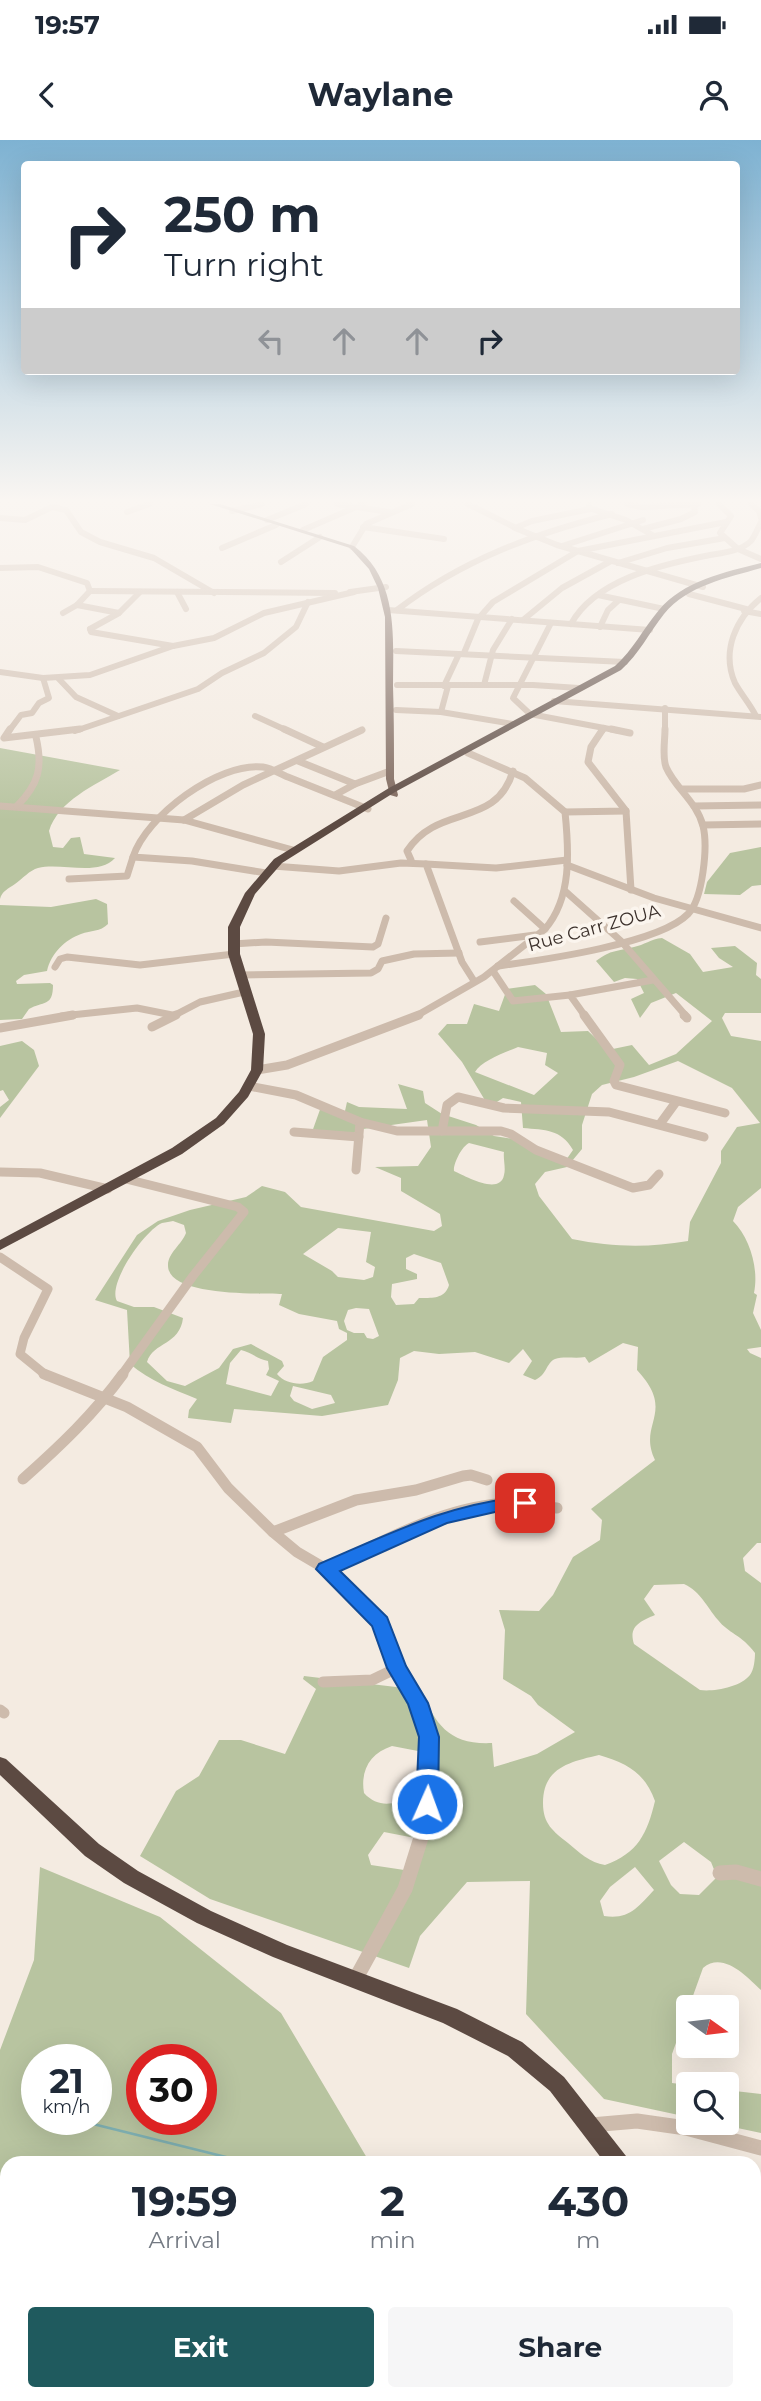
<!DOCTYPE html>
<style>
body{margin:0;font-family:Montserrat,sans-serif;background:#f6f6f7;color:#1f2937;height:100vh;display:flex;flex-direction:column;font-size:26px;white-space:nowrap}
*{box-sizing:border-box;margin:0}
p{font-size:23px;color:#747a83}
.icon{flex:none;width:38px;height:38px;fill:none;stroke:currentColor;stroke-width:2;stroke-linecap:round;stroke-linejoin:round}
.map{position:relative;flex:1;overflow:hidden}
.panel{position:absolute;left:0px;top:2016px;width:761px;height:245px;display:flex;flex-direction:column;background:#fff;border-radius:21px 21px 0 0;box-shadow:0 7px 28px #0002}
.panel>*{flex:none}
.banner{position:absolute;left:21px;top:21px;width:719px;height:214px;border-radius:7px;box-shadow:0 7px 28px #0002;background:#fff;color:#1f2937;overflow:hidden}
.needle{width:46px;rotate:104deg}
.buttons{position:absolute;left:676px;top:1855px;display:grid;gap:14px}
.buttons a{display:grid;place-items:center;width:63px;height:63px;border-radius:7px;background:#fff;box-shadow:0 7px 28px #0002;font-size:35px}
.speed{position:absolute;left:21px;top:1904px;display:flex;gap:14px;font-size:35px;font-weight:700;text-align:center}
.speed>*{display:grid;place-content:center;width:91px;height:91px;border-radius:50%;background:#fff;box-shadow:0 7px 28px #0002;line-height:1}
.speed small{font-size:18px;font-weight:400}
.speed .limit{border:10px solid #d22;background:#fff;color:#111}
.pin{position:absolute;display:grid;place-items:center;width:60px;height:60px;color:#fff;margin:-30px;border-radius:14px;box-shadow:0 4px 10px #0006}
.me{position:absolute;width:77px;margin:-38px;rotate:2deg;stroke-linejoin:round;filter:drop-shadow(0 0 5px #0008)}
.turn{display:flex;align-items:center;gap:24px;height:147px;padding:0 28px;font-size:32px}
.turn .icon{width:91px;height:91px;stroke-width:2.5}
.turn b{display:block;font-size:49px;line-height:60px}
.lanes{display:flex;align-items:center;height:66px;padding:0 28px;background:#0003;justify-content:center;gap:35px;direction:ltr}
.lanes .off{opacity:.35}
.eta{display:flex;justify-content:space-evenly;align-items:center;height:119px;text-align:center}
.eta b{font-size:42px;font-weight:700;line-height:49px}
.primary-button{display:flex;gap:14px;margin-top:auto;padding:14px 28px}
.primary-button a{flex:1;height:80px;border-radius:7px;background:#1f5a5e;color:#fff;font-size:28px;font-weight:700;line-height:80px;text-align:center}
.primary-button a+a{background:#f6f6f7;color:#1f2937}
.status{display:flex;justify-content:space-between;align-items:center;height:49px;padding:0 35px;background:#fff;direction:ltr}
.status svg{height:19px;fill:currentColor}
header{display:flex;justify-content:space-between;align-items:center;height:91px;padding:0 28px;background:#fff;font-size:32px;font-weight:700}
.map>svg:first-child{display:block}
.green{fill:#b8c4a0;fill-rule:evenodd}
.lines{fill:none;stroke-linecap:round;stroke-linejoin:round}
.stream{stroke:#7fb0b2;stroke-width:2.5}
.minor-far4{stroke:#cdbbac;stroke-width:6}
.minor-far3{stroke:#cdbbac;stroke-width:7}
.minor-far2{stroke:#cdbbac;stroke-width:9}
.minor-far1{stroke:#cdbbac;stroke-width:11}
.minor{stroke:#cdbbac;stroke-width:15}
.major{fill:#7d675c;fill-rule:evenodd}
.highway{fill:#5c4a42;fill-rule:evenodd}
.route{fill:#1a73e8;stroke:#114b97;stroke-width:2}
.labels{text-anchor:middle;stroke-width:7;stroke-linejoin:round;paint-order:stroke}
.street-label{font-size:18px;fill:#3b302b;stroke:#fbf5ee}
</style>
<div class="status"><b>19:57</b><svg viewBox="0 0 49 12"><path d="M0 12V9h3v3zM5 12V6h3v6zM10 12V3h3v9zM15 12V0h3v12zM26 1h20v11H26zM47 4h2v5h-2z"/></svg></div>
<header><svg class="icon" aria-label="back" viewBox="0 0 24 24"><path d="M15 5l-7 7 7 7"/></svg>Waylane<svg class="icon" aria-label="person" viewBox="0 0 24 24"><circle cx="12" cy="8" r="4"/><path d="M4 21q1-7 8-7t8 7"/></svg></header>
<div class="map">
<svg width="761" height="2261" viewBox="0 0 761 2261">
<rect width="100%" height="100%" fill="#f4ebe1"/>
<g class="green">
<path d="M0,608L120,630C95,645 58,661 49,691L53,707L63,708L71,698L80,697L84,714L115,718C98,737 61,722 38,728C30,730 22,739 15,744C8,749 2,751 0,759Z"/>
<polygon points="761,707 761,745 752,746 740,755 704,754 707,742 730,713"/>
<path d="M96,759L107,764L108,784C100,792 91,790 81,794C65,800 51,813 47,831L24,835L16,841L17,844L50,843L53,845C53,867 43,861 29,869L22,879L0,880V765L51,767Z"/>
<path d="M662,798L690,814L703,832L733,827L719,818L711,808L735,806L757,823L756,835L761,839V873H725L722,878L731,896L761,901V1048L738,1067L733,1081C750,1098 759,1129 754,1153L757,1155L753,1173L761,1190V1207L747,1209L750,1213L761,1218V1403H757L743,1418L745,1431L761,1443V1850C746,1836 723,1811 703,1828L672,1914V1943L688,1945V1977L604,1959L526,1874L530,1741L467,1742L420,1796L409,1828L210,1759L140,1716L176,1651L199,1636L219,1600H241L285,1614L316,1549L303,1539L304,1536L421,1550C436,1586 450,1605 492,1603L494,1627L537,1614L575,1592L538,1565L531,1556L503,1539L505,1490L499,1470L539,1471L553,1455L573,1417L600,1400L602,1380L591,1369L655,1320C637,1283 677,1273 637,1230L638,1207L623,1203L589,1223L585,1217C576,1219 564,1216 555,1219C546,1223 547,1235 535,1240L523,1235L532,1221L523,1209L509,1223L475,1212L439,1214L414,1211L400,1218L398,1240L388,1265L322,1276L234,1269L231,1283L188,1278L189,1270L197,1259C173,1249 150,1241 130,1224L127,1170L95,1160L137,1095L158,1081L190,1070L246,1057L262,1046L285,1052L301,1067L434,1091L442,1086L440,1074L401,1051V1038L375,1027L418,1026L431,1007L427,980L363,989L349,995L312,992L322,964L345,971L347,962L359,967L407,969L398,944L423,951L425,963L442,974L476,985L494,996L514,999L566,1020L573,1010C561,989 545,990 523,988L521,962L503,958L489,967L462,922L438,894L447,884H467L474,864L499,871L507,849L535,845L546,854L561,892L588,891L608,910L632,905L649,925L676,914L712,881L676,853L651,863L640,878L631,859L644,853L637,839L625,838L614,842L596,821C612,809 616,812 634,807C644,805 651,799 662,798ZM518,907L547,913L545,925L558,933L534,955L475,932C481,921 506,912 518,907ZM678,921L732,948L760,983L737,987L721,1011V1023L690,1082L688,1101C647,1108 612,1107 572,1099L539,1056L535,1044L545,1032L567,1027L582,1009V985L592,954L602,945L634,937ZM469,1003L504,1012C503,1019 506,1028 504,1035C500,1056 465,1036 454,1031C453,1024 462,1006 469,1003ZM173,1081L184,1085L186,1093C182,1104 168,1113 168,1125C167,1157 260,1153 282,1154L279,1165L299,1174L337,1181L339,1189L347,1193V1200L323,1217L313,1241C302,1246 285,1244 277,1234L284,1226L282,1221L251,1204L233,1209L219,1228L185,1246L167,1241L147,1222C153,1202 180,1205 183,1178L154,1167H134L117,1161C107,1144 145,1090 162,1083C166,1082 170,1082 173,1081ZM338,1088L371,1092L366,1122L375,1127L373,1137L364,1140L338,1137L332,1131L303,1114ZM414,1114L441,1123L449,1145C445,1159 432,1158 419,1158L414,1164L396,1165L391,1157L392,1144L417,1139V1134L406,1129V1118ZM356,1168L369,1169L379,1196L373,1199L367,1198L364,1193H354L347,1190L344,1181L348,1170ZM241,1210C251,1212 257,1219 268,1221L269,1229L266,1235L279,1241L271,1256L226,1244L230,1223ZM293,1246L331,1255L335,1263L312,1269L294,1261L290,1256ZM684,1444C701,1452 706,1466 718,1480C728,1493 742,1495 755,1513C755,1519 754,1530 750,1535C741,1547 713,1552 700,1550L634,1504C628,1486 641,1481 655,1475L644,1459L654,1445ZM392,1606L418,1611C436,1644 391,1683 364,1653C360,1629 371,1613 392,1606ZM599,1615C627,1623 645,1633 655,1661C647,1694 638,1713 605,1725C590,1723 579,1712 568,1703C553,1691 543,1684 543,1663C543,1628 569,1622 599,1615ZM384,1692L415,1698L411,1731L371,1725L368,1715ZM684,1702L711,1722L717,1737L699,1755L680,1754L671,1745L659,1721ZM635,1727L654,1750C638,1767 629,1780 604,1776L600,1761L610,1747Z"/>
<polygon points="22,901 34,910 39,926 0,978 0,967 9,960 3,950 0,951 0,906"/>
<path d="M40,1727L160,1777L281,1873L370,2023H7V2254H89V2261H0V1910L34,1820ZM37,1920H96V1979H37ZM142,1920H201V1979H142Z"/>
<polygon points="726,1950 761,1954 761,1993 714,1983 726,1983"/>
<polygon points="754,2114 761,2118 761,2261 706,2261 704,2254 754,2254"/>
<polygon points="192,2254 386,2254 386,2261 191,2261"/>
</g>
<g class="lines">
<g class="stream">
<polyline points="89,1983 250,2023"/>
<polyline points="620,2254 626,2261"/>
</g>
<g class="minor-far4">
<polyline points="337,364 389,372"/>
<polyline points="468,364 514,387"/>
<polyline points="589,364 589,368 626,380 654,396"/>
<polyline points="627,364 642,367 698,364"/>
<polyline points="719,364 731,376 720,393 738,409 761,419"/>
<polyline points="751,364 759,371 761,378"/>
<polyline points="590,369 532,381 515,388 557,405 703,447"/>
<polyline points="232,371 262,364"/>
<polyline points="127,372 149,364"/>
<polyline points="0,378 25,380 52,367 66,370 81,392 100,402 154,418 214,453"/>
<polyline points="267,380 306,364"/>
<polyline points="363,387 444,399"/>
<polyline points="643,389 681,379 695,372 694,365"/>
<polyline points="303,390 363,364"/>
<polyline points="562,406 643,380"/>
<polyline points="352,407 366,384 412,364"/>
<polyline points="222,408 276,385"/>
<polyline points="281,422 320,397"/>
<polyline points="618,423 667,408 725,398"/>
<polyline points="0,428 38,427 87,443 90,451"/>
<polyline points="90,451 335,453"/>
<polyline points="177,452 186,469"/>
<polyline points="350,452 386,447"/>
<polyline points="689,454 746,469"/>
<polyline points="598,455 664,469"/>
<polyline points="77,465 119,473"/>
<polyline points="388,470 650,490"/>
<path d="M397,470C462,420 533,394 612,374"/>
<polyline points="744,471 761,474"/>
<polyline points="63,473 77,465 90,451"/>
<polyline points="523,480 562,448 611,421"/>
<polyline points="551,483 513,558 530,574 620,591"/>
<path d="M571,484C595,440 660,425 705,416C719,413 740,412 751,401C755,396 758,388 761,382"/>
<polyline points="600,487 608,470 619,460"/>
<polyline points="90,489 91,492 173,506"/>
<polyline points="90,489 119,473 140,452"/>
<polyline points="396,511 625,522"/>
<polyline points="464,513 478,479 493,462 578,411 726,382"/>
<polyline points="0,532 43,538 90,535 173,506 214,498 264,473 354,452"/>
<polyline points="58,538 76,557 118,576"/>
<polyline points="397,545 533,545 579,548"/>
<polyline points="484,545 493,510 512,479"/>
<polyline points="444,546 459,514"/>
<polyline points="554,561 761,577"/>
<polyline points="665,568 665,591"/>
<polyline points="396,570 441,572 513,584"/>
<polyline points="441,572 448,546"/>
<polyline points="255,576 288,591"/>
<path d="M756,576C750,564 741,554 735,543C721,511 736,478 761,458"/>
<polyline points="9,591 21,575 32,573 39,563 49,558 43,538"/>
<polyline points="75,591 198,549 222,533 264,513 296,487 308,462"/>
<polyline points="602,591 604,588"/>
</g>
<g class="minor-far3">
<polyline points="10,589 4,598 80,589"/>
<polyline points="284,589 323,607"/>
<polyline points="611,589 630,593"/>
<polyline points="298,621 355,644 335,655"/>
<polyline points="355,644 390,631"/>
<polyline points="683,649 744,649 761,645"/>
<polyline points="0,666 184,680 293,710"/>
<path d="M17,666C39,644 43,627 36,597"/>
<polyline points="694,666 761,665"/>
<polyline points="626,671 631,750"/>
<polyline points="565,672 626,671 588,622 591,607 603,589"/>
<polyline points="184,680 243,645 362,590"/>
<polyline points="703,685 761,684"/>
<path d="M411,720L407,711C438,663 496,689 513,631"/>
<polyline points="426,724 496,728 567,720"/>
<polyline points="567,725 654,758 761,788"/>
<polyline points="273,726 339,731 401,723 426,724 462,822 474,841"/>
<path d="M266,733L192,721L133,717C146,676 218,622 263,627C272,628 280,634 288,637C315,648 341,658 368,669"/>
<polyline points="69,739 127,736 133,717"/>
<polyline points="565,751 621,801 686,876"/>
<polyline points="514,761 545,789"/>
<polyline points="480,802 535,795"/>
<polyline points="233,804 266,802 373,807 378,804 386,778"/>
<path d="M498,826C541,820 659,804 688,774C703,759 708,706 703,686C697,662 675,648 666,627C662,616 665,601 665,589"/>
<polyline points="55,827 60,819 67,817 140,825 234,814"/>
<polyline points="493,831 513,861 570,855"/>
<polyline points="239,835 371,833 378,829 382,821 414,814 459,813"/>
<polyline points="62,876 137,868 172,875"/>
<polyline points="173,876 200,862 244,852"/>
<path d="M416,876L484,837L545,789C572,758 569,711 565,672L525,638L468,613"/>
<polyline points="585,876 570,855 653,840"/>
</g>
<g class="minor-far2">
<polyline points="584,875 620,925 614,941 616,945 725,973"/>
<polyline points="684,875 687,878"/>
<polyline points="152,887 176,875"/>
<polyline points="0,888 73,875"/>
<polyline points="257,930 287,925 419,875"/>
<polyline points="249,946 296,955 360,982 356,1030"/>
<polyline points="360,982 397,991 501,991 511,994 536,1010 633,1048 649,1045 659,1034"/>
<polyline points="660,984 676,962"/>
<polyline points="442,991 447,965 458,957 504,968 609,972 704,997"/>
<polyline points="294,992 359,997"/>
<polyline points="0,1032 40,1033 108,1049"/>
<polyline points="0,1117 48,1149 24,1198 20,1214 47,1236"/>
<polyline points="121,1236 193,1136 244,1072 238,1067 126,1039"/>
</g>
<g class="minor-far1">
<polyline points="44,1234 127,1267 197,1307 228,1348 273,1392 297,1412 326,1429 380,1482 397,1528 418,1563 429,1597 423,1690"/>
<path d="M23,1339C59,1307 94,1274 123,1234"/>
<polyline points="273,1392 356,1360 416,1350 463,1336 471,1335 487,1340"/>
<path d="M326,1429C387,1399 454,1360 525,1363C536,1363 546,1367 557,1368"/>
<polyline points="323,1542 372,1540 397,1528"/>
<polyline points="0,1570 4,1573"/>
</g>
<g class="minor">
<polyline points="720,1733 736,1732 761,1739"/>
<polyline points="355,1840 405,1749 424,1688"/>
<polyline points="591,1985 637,1981 686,1988 761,2008"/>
</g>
<path class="major" d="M210,364H220L354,406C399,440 393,497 393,546C394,577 394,608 394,639L398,655L397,657L390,655L386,639L385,477L378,448L369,429L350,408Z"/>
<g class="highway">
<path d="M761,423V428C727,438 688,445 664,474C649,493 639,514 621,530L395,652L282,723L255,754L240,787V814L265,894L263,930L248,957L224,984L182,1014L0,1110V1100L172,1008L216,978L239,952L251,930L253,894L228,814V787L245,753L274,719L389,648L615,526C633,510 643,489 659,470C683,441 725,432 761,423Z"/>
<polygon points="0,1617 6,1619 99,1704 138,1731 211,1771 287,1805 457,1869 522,1902 564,1937 626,2016 629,2023 605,2023 550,1951 508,1916 443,1883 273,1817 197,1783 124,1743 85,1716 0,1635"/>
<polygon points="646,2254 686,2254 685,2261 647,2261"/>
</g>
</g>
<linearGradient id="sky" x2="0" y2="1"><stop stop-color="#7eb2d2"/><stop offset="0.53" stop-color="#faf6f2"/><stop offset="1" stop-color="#faf6f2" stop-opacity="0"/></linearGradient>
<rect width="761" height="681" fill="url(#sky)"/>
<path class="route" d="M525,1357L532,1359L534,1363L532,1368L495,1372L447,1383L340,1431L387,1477L406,1526L428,1563L439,1597L438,1664L434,1670L427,1673L420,1670L416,1664L419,1597L408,1564L387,1528L372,1486L316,1429L319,1424C387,1395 451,1362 525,1357Z"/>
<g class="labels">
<g class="street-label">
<text transform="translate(594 788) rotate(-15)" y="6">Rue Carr ZOUA</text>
</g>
</g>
</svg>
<div class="buttons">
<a><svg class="needle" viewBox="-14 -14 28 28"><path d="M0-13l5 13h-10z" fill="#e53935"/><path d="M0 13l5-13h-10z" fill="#747a83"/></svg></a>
<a><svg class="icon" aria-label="search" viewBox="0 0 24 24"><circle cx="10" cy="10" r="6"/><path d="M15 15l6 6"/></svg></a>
</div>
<div class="speed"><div>21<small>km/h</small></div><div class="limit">30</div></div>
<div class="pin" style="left:525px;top:1363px;background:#d93025"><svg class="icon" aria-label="arrive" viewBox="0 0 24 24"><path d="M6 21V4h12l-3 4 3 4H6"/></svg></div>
<svg class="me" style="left:427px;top:1664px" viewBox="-20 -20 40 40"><circle r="17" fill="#1a73e8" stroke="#fff" stroke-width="3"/><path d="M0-11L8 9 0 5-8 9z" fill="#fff"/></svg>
<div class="banner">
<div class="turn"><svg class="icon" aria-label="right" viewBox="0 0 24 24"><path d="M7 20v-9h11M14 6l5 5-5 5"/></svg><div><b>250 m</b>Turn right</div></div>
<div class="lanes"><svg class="icon off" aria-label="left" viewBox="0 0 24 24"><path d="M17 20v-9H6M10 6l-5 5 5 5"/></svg><svg class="icon off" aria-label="ahead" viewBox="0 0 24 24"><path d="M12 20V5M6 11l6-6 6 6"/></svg><svg class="icon off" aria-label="ahead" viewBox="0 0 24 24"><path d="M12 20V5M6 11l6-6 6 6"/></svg><svg class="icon" aria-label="right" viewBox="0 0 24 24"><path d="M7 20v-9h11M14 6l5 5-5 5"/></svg></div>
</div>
<section class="panel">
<div class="eta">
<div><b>19:59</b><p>Arrival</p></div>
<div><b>2</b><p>min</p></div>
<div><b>430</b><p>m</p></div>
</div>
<div class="primary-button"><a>Exit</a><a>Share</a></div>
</section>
</div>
